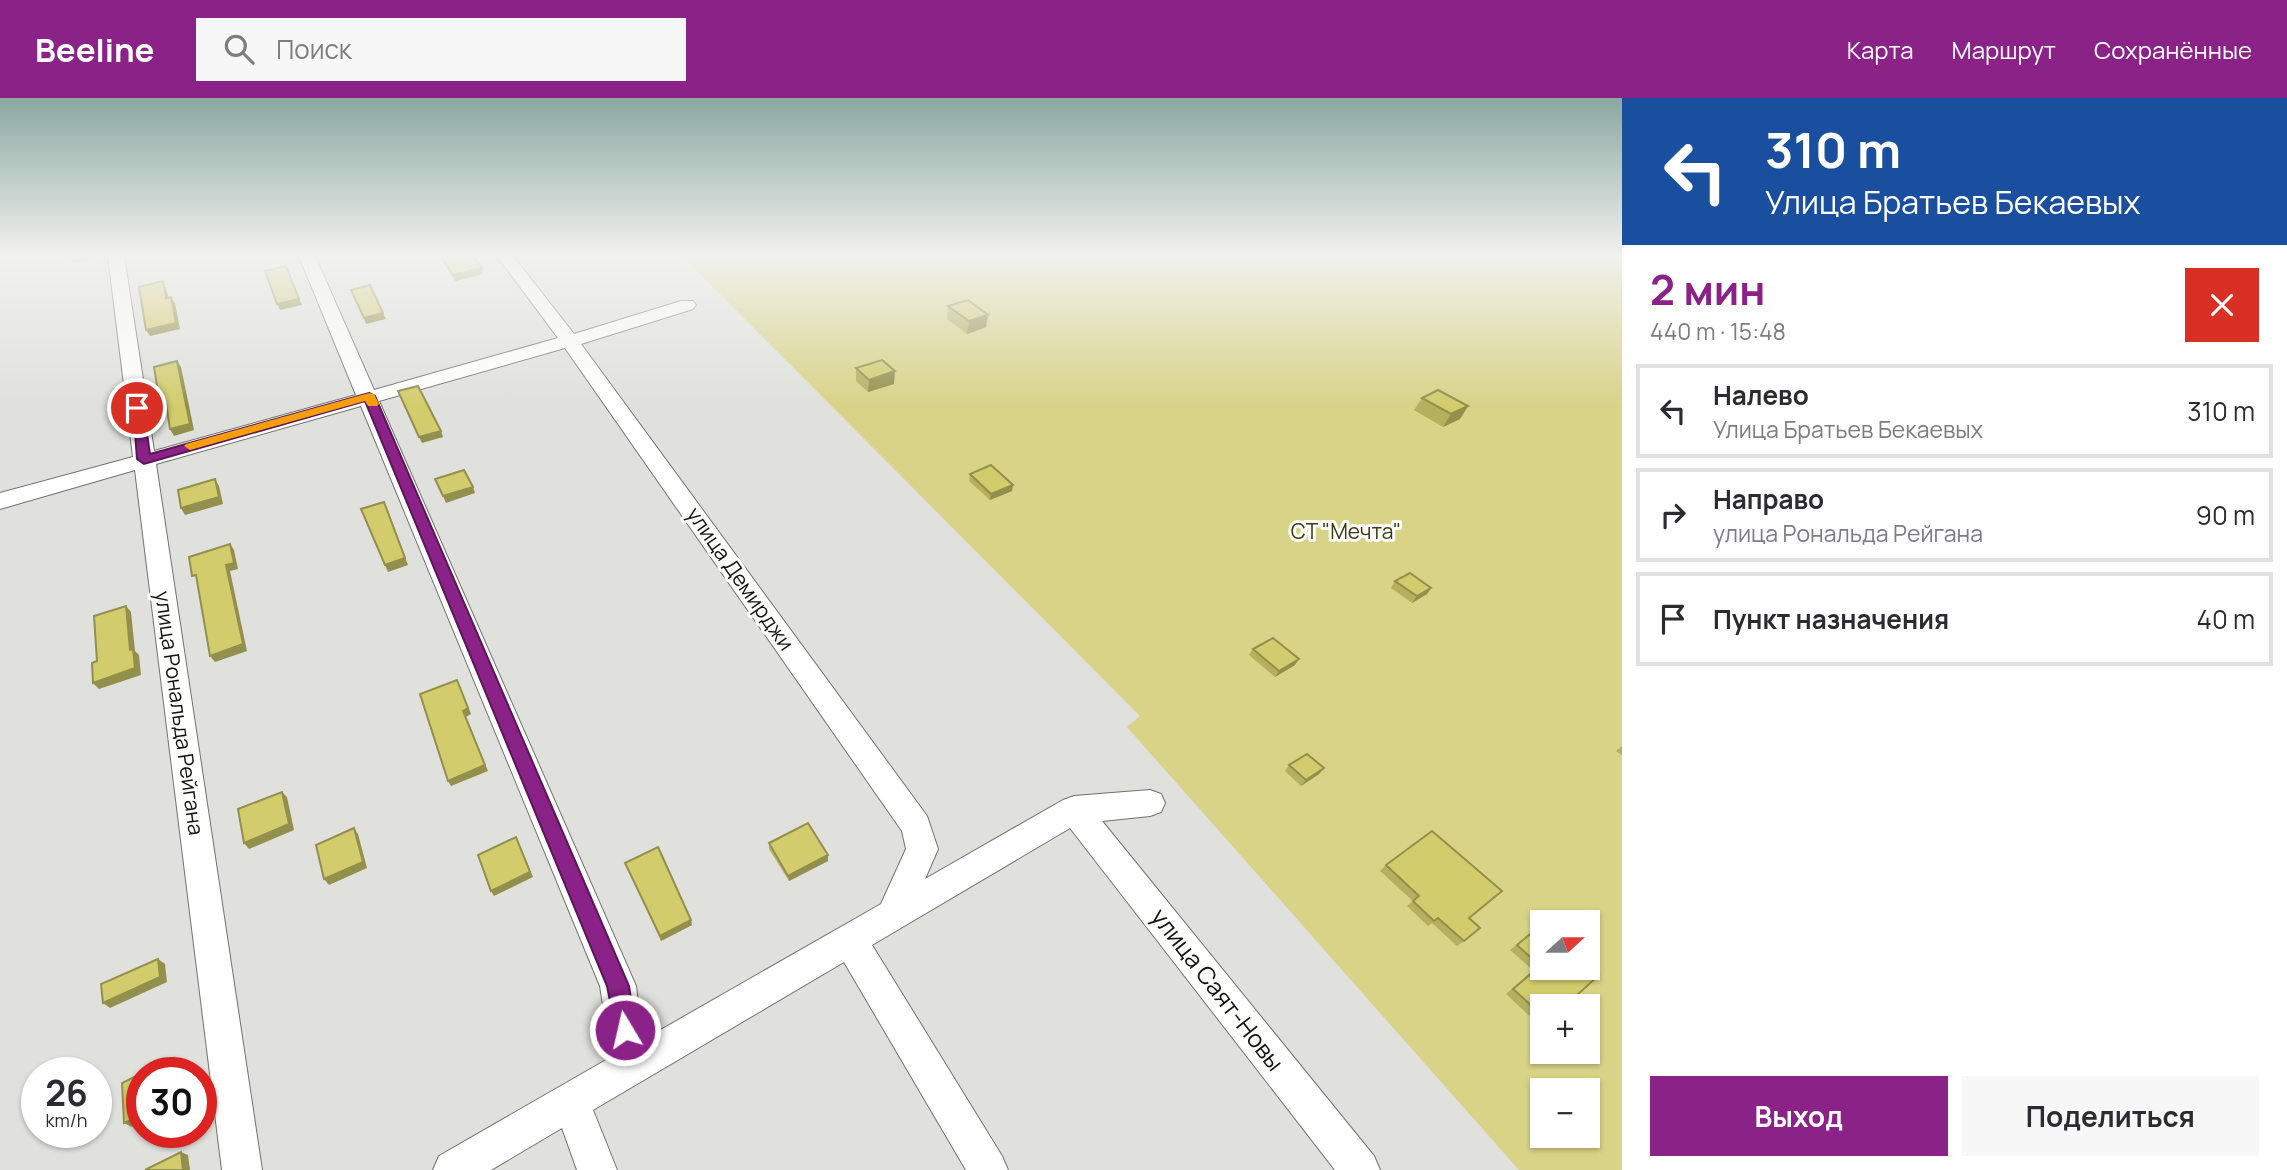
<!DOCTYPE html>
<html lang="ru">
<meta charset="utf-8">
<style>
body{margin:0;font-family:Manrope,sans-serif;background:#f7f7f7;color:#2b2b33;height:100vh;display:flex;flex-direction:column;font-size:26px;white-space:nowrap}
*{box-sizing:border-box;margin:0}
p{font-size:23px;color:#7c7c81}
.icon{flex:none;width:38px;height:38px;fill:none;stroke:currentColor;stroke-width:2;stroke-linecap:round;stroke-linejoin:round}
.map{position:relative;flex:1;overflow:hidden}
.drawer{display:flex;flex-direction:column;background:#fff;width:665px}
.drawer>*{flex:none}
.banner{background:#1a4fa0;color:#fff;overflow:hidden}
.needle{width:46px;rotate:69deg}
.controls{position:absolute;left:1530px;top:812px;display:grid;gap:14px}
.controls a{display:grid;place-items:center;width:70px;height:70px;border-radius:0px;background:#fff;box-shadow:0 2px 5px #0004;font-size:35px}
.speed{position:absolute;left:21px;top:959px;display:flex;gap:14px;font-size:35px;font-weight:700;text-align:center}
.speed>*{display:grid;place-content:center;width:91px;height:91px;border-radius:50%;background:#fff;box-shadow:0 2px 5px #0004;line-height:1}
.speed small{font-size:18px;font-weight:400}
.speed .limit{border:10px solid #d22;background:#fff;color:#111}
.pin{position:absolute;display:grid;place-items:center;width:60px;height:60px;color:#fff;margin:-30px;border:4px solid #fff;border-radius:50%;box-shadow:0 2px 7px #0007}
.me{position:absolute;width:77px;margin:-38px;rotate:351deg;stroke-linejoin:round;filter:drop-shadow(0 0 5px #0008)}
.turn{display:flex;align-items:center;gap:24px;height:147px;padding:0 28px;font-size:32px}
.turn .icon{width:91px;height:91px;stroke-width:2.5}
.turn b{display:block;font-size:49px;line-height:60px}
.round{display:grid;place-items:center;flex:none;width:74px;height:74px;border-radius:0px;background:#f7f7f7}
.head{display:flex;align-items:center;justify-content:space-between;height:119px;padding:0 28px}
h1{font-size:42px;font-weight:700;line-height:52px;color:#8b2288}
.cta{display:flex;gap:14px;margin-top:auto;padding:14px 28px}
.cta a{flex:1;height:80px;border-radius:0px;background:#8b2288;color:#fff;font-size:28px;font-weight:700;line-height:80px;text-align:center}
.cta a+a{background:#f7f7f7;color:#2b2b33}
ul{padding:0;list-style:none}
li{display:flex;align-items:center;gap:21px;height:94px;margin:0 14px 10px;padding:0 14px;border:4px solid #e1e1e2;border-radius:0px}
li div{flex:1}
li b{display:block;font-size:26px}
li em{font-style:normal}
header{display:flex;align-items:center;gap:42px;box-sizing:border-box;height:98px;padding:0 35px;background:#8b2288;color:#fff}
header strong{font-size:33px}
nav{display:flex;gap:38px;margin-inline-start:auto;font-size:24px}
.search{width:490px;height:63px;background:#f7f7f7;display:flex;align-items:center;gap:18px;box-sizing:border-box;padding:0 24px;border-radius:0px;color:#7c7c81;font-size:26px}
main{display:flex;flex:1;min-height:0}
.map>svg:first-child{display:block}
.green{fill:#d8d387;fill-rule:evenodd}
.lines{fill:none;stroke-linecap:round;stroke-linejoin:round}
.minor-casing{stroke:#72726e;stroke-width:2}
.minor{fill:#fff;fill-rule:evenodd}
.wall{fill:#b5af5e}
.shaded-wall{fill:#938f4c}
.building{fill:#d2cc6d;stroke:#938f4c;stroke-width:2}
.route{fill:#8b2288;stroke:#5a1658;stroke-width:2}
.slow{fill:#f59e0b}
.labels{text-anchor:middle;stroke-width:6;stroke-linejoin:round;paint-order:stroke}
.park-label{font-size:21px;fill:#3d3a11;stroke:#fffffe}
.street-label{font-size:21px;fill:#121210;stroke:#fffffe}
.near-street-label{font-size:24px;fill:#121210;stroke:#fffffe}
</style>
<header>
<strong>Beeline</strong>
<div class="search"><svg class="icon" aria-label="search" viewBox="0 0 24 24"><circle cx="10" cy="10" r="6"/><path d="M15 15l6 6"/></svg>Поиск</div>
<nav><a>Карта</a><a>Маршрут</a><a>Сохранённые</a></nav>
</header>
<main>
<div class="map">
<svg width="1622" height="1072" viewBox="0 0 1622 1072">
<rect width="100%" height="100%" fill="#e0e0dc"/>
<path class="green" d="M682,158H1622V1072H1519L1127,629L1140,618ZM1542,824H1587V870H1542ZM1542,908H1587V954H1542ZM1542,992H1587V1038H1542Z"/>
<g class="lines">
<defs>
<path id="minor" d="M108,158H124L154,353L356,297L299,158H315L374,292L558,240L497,158H513L574,236L681,203H693L696,207L693,211L581,246L927,718L938,751L925,781L1063,702L1074,698L1150,692L1161,696L1165,705L1161,714L1150,718L1102,723L1374,1058L1380,1072H1335L1070,730L872,847L1002,1058L1008,1072H966L844,864L593,1012L617,1072H577L562,1030L491,1072H433L439,1058L606,962L607,932L600,888L361,308L156,366L262,1072H222L135,372L0,411V395L133,359ZM565,250L902,733L906,751L881,806L643,942L636,888L379,303Z"/>
</defs>
<use href="#minor" class="minor-casing"/>
<use href="#minor" class="minor"/>
</g>
<g class="wall">
<polygon points="439,158 473,158 483,176 455,183"/>
<polygon points="948,208 988,217 986,229 967,236 947,221"/>
<polygon points="856,270 894,286 868,294 856,283"/>
<polygon points="1422,300 1468,308 1460,321 1443,329 1414,312"/>
<polygon points="970,376 1012,393 990,402 969,383"/>
<polygon points="1395,483 1431,490 1427,496 1412,505 1391,490"/>
<polygon points="1253,551 1295,567 1275,579 1249,557"/>
<polygon points="1622,648 1622,657 1616,653"/>
<polygon points="1289,667 1324,670 1319,676 1301,688 1285,673"/>
<polygon points="769,745 828,757 828,763 789,783 769,751"/>
<polygon points="625,765 692,827 661,843"/>
<polygon points="1386,767 1469,820 1464,843 1457,848 1432,825 1428,828 1407,808 1413,803 1380,773"/>
<polygon points="1541,827 1542,927 1540,928 1506,896 1533,872 1510,852"/>
</g>
<g class="shaded-wall">
<polygon points="78,158 88,158 89,162 73,165 70,159"/>
<polygon points="286,168 302,207 280,212 277,206"/>
<polygon points="482,170 483,176 455,183 453,177"/>
<polygon points="163,183 166,190 170,206 166,200"/>
<polygon points="171,199 175,205 180,231 150,238 146,232"/>
<polygon points="383,215 386,221 366,226 364,220"/>
<polygon points="988,217 986,229 967,236 969,223"/>
<polygon points="177,263 181,269 194,332 174,338 170,331"/>
<polygon points="895,273 894,286 868,294 869,282"/>
<polygon points="166,305 170,311 164,313 160,306"/>
<polygon points="1468,308 1460,321 1443,329 1451,316"/>
<polygon points="441,333 443,339 422,345 419,339"/>
<polygon points="215,381 219,388 223,406 185,417 181,410"/>
<polygon points="1013,387 1012,393 990,402 991,396"/>
<polygon points="473,389 475,395 446,405 443,398"/>
<polygon points="387,411 408,467 388,474 385,467"/>
<polygon points="230,446 234,452 238,471 230,473 247,553 215,564 210,558"/>
<polygon points="1431,490 1427,496 1412,505 1417,498"/>
<polygon points="126,508 131,514 135,553 139,557 141,577 99,591 93,585 130,552"/>
<polygon points="1299,561 1295,567 1275,579 1279,573"/>
<polygon points="460,588 471,616 466,619 488,673 451,688 448,683 463,613"/>
<polygon points="1324,670 1319,676 1301,688 1306,682"/>
<polygon points="282,694 287,699 294,732 249,751 244,745"/>
<polygon points="354,730 358,736 367,770 329,787 324,781"/>
<polygon points="519,745 533,779 494,798 491,793"/>
<polygon points="828,757 828,763 789,783 788,778"/>
<polygon points="691,822 692,827 661,843 660,838"/>
<polygon points="158,861 165,866 167,884 110,910 103,905"/>
<polygon points="174,960 181,964 183,975 176,975"/>
<polygon points="142,1017 142,1024 132,1029 124,1025"/>
<polygon points="181,1054 188,1057 190,1072 183,1072"/>
</g>
<g class="building">
<polygon points="441,158 473,158 482,170 453,177"/>
<polygon points="286,168 299,201 277,206 265,173"/>
<polygon points="163,183 166,200 171,199 176,225 146,232 139,189"/>
<polygon points="370,187 383,215 364,220 351,192"/>
<polygon points="968,202 988,217 969,223 948,208"/>
<polygon points="882,262 895,273 869,282 856,270"/>
<polygon points="177,263 190,326 170,331 166,305 160,306 154,269"/>
<polygon points="418,288 441,333 419,339 398,293"/>
<polygon points="1438,292 1468,308 1451,316 1422,300"/>
<polygon points="991,367 1013,387 991,396 970,376"/>
<polygon points="464,372 473,389 443,398 435,381"/>
<polygon points="215,381 219,399 181,410 178,392"/>
<polygon points="384,404 405,460 385,467 361,411"/>
<polygon points="230,446 234,465 226,467 243,546 210,558 196,477 192,478 189,459"/>
<polygon points="1410,475 1431,490 1417,498 1395,483"/>
<polygon points="126,508 130,552 133,551 135,570 93,585 92,565 97,563 94,518"/>
<polygon points="1273,540 1299,561 1279,573 1253,551"/>
<polygon points="457,582 468,610 463,613 485,667 448,683 420,596"/>
<polygon points="1307,656 1324,670 1306,682 1289,667"/>
<polygon points="282,694 289,726 244,745 238,711"/>
<polygon points="808,725 828,757 788,778 769,745"/>
<polygon points="354,730 363,764 324,781 316,747"/>
<polygon points="1432,733 1502,793 1469,820 1480,830 1464,843 1438,820 1434,823 1413,803 1419,798 1386,767"/>
<polygon points="516,739 530,774 491,793 478,757"/>
<polygon points="658,749 691,822 660,838 625,765"/>
<polygon points="1541,827 1542,870 1587,870 1587,866 1599,877 1565,908 1542,908 1542,917 1513,891 1540,868 1517,847"/>
<polygon points="158,861 160,879 103,905 101,886"/>
<polygon points="174,960 176,975 143,975"/>
<polygon points="142,975 142,1017 124,1025 122,985"/>
<polygon points="181,1054 183,1072 145,1072"/>
</g>
<linearGradient id="sky" x2="0" y2="1"><stop stop-color="#8aa8a0"/><stop offset="0.51" stop-color="#f1f1ef"/><stop offset="1" stop-color="#f1f1ef" stop-opacity="0"/></linearGradient>
<rect width="1622" height="308" fill="url(#sky)"/>
<polygon class="route" points="369,295 375,298 629,888 636,932 632,939 625,943 617,939 607,888 365,303 144,366 137,361 133,308 137,307 143,310 150,356"/>
<polygon class="slow" points="369,295 374,296 379,306 377,308 368,308 365,303 190,352 184,348 186,346"/>
<g class="labels">
<g class="park-label">
<text x="1346" y="441">СТ "Мечта"</text>
</g>
<g class="street-label">
<text transform="translate(740 481) rotate(55)" y="7">улица Демирджи</text>
<text transform="translate(179 615) rotate(82)" y="7">улица Рональда Рейгана</text>
</g>
<g class="near-street-label">
<text transform="translate(1217 892) rotate(52)" y="8">улица Саят-Новы</text>
</g>
</g>
</svg>
<div class="controls">
<a><svg class="needle" viewBox="-14 -14 28 28"><path d="M0-13l5 13h-10z" fill="#e53935"/><path d="M0 13l5-13h-10z" fill="#7c7c81"/></svg></a>
<a>+</a>
<a>−</a>
</div>
<div class="speed"><div>26<small>km/h</small></div><div class="limit">30</div></div>
<div class="pin" style="left:137px;top:310px;background:#d93025"><svg class="icon" aria-label="arrive" viewBox="0 0 24 24"><path d="M6 21V4h12l-3 4 3 4H6"/></svg></div>
<svg class="me" style="left:625px;top:932px" viewBox="-20 -20 40 40"><circle r="17" fill="#8b2288" stroke="#fff" stroke-width="3"/><path d="M0-11L8 9 0 5-8 9z" fill="#fff"/></svg>
</div>
<section class="drawer">
<div class="banner">
<div class="turn"><svg class="icon" aria-label="left" viewBox="0 0 24 24"><path d="M17 20v-9H6M10 6l-5 5 5 5"/></svg><div><b>310 m</b>Улица Братьев Бекаевых</div></div>
</div>
<div class="head"><div><h1>2 мин</h1><p>440 m · 15:48</p></div><a class="round" style="background:#d93025;color:#fff"><svg class="icon" aria-label="close" viewBox="0 0 24 24"><path d="M6 6l12 12M18 6L6 18"/></svg></a></div>
<ul>
<li><svg class="icon" aria-label="left" viewBox="0 0 24 24"><path d="M17 20v-9H6M10 6l-5 5 5 5"/></svg><div><b>Налево</b><p>Улица Братьев Бекаевых</p></div><em>310 m</em></li>
<li><svg class="icon" aria-label="right" viewBox="0 0 24 24"><path d="M7 20v-9h11M14 6l5 5-5 5"/></svg><div><b>Направо</b><p>улица Рональда Рейгана</p></div><em>90 m</em></li>
<li><svg class="icon" aria-label="arrive" viewBox="0 0 24 24"><path d="M6 21V4h12l-3 4 3 4H6"/></svg><div><b>Пункт назначения</b></div><em>40 m</em></li>
</ul>
<div class="cta"><a>Выход</a><a>Поделиться</a></div>
</section>
</main>
